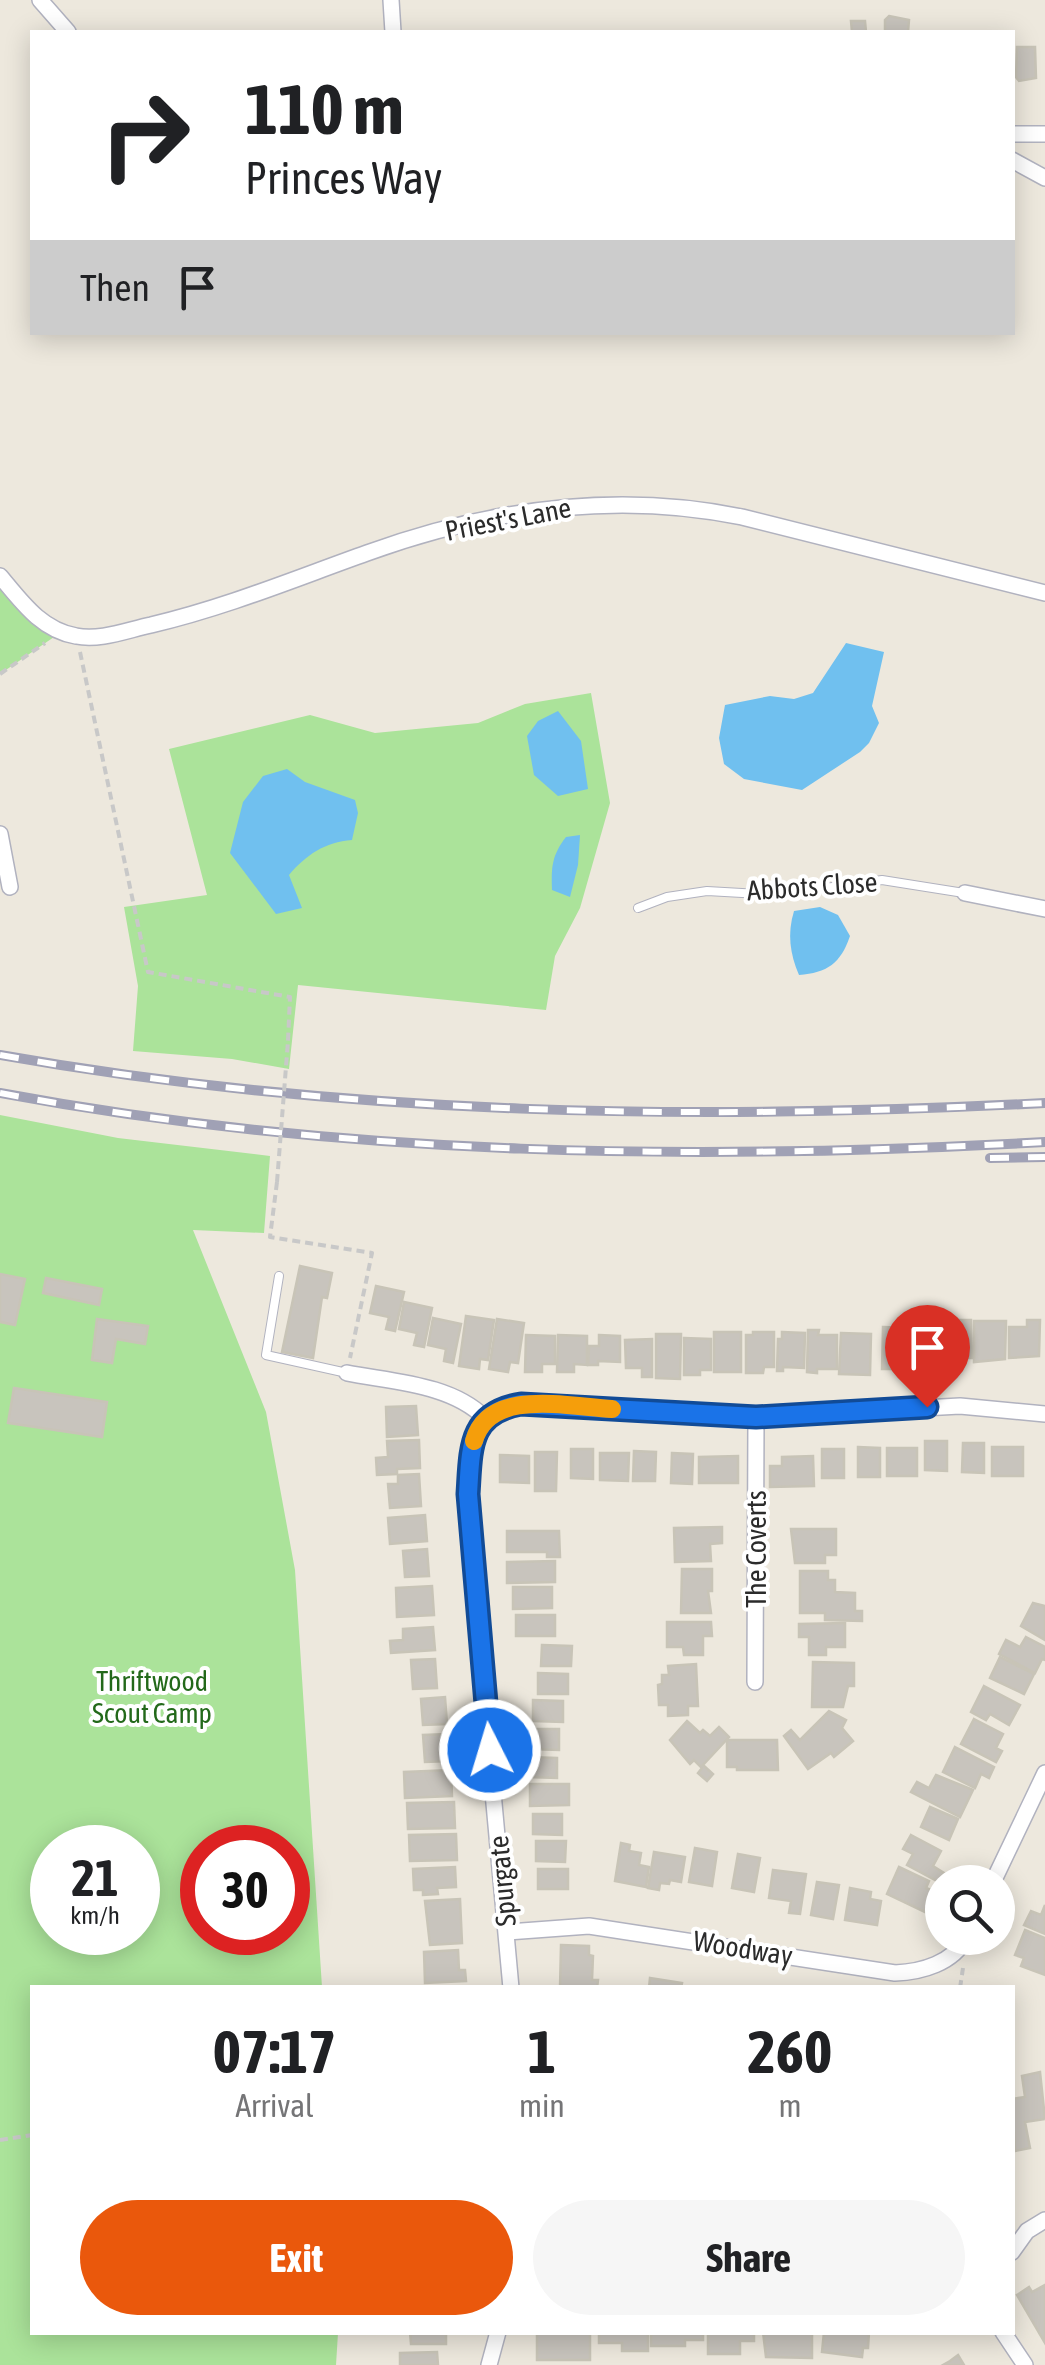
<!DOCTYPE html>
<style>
body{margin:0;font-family:"Asap Condensed",sans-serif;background:#f6f6f6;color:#202124;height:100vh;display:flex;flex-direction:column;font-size:38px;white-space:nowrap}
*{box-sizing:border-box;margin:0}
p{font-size:32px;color:#757577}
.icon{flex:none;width:55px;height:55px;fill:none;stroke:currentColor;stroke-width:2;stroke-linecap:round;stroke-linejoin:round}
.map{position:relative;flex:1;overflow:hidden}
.panel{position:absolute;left:30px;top:1985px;width:985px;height:350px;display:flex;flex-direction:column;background:#fff;border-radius:0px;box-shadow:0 5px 25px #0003}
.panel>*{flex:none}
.guide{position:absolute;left:30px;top:30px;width:985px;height:305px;border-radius:0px;box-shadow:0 5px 25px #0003;background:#fff;color:#202124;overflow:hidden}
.controls{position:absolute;left:925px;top:1865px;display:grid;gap:20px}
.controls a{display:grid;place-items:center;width:90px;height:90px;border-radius:50%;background:#fff;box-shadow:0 5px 25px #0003;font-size:50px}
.speed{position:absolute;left:30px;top:1825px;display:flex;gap:20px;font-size:50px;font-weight:700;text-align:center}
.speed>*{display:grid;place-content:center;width:130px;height:130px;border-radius:50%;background:#fff;box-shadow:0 5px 25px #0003;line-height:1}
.speed small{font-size:25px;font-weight:400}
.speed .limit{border:15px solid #d22;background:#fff;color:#111}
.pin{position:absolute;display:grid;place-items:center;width:85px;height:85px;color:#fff;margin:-102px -42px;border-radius:50% 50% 50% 0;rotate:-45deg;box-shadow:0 0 10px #0007}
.pin .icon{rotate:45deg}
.me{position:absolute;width:110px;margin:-55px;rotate:355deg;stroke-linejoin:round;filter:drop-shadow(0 0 8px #0008)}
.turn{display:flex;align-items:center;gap:35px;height:210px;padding:0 50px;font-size:45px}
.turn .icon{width:130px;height:130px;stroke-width:2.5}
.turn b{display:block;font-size:70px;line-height:85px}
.then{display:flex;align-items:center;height:95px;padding:0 50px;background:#0003;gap:20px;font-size:38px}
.eta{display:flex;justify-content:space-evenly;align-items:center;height:170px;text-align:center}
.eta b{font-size:60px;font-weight:700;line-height:70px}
.primary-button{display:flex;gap:20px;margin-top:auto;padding:20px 50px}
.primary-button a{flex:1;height:115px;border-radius:60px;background:#ea580c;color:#fff;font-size:40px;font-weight:700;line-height:115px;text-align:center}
.primary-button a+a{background:#f6f6f6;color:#202124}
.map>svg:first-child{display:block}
.green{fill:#abe39a;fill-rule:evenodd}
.water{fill:#70c0ef}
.building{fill:#c8c4bd;stroke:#c8c4b7;stroke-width:2.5}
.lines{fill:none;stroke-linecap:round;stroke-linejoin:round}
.lane-casing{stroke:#b1b2bf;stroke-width:10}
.street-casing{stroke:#b1b2bf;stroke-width:18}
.path{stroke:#c8c8c8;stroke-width:4;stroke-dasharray:8 5;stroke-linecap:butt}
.lane{stroke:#fff;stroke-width:8}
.street{stroke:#fff;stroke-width:15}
.rail-casing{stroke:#a0a1b5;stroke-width:10}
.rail{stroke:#fff;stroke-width:6;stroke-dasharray:19;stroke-linecap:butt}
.path-bridge{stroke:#c8c8c8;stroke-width:4;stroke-dasharray:8 5;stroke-linecap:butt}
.route-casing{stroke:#114b97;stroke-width:25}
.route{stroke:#1a73e8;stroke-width:18}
.slow{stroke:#f59e0b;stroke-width:18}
.labels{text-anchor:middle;stroke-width:8;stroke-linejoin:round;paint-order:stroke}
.street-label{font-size:28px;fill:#2b2b2b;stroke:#fff}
.park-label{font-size:28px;fill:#23691a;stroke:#fff}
</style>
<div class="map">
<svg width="1045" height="2365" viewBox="0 0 1045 2365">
<rect width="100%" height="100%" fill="#ede8dd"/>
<g class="green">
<polygon points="0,576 54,637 0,674"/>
<polygon points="591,693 610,803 580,908 555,956 546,1010 298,985 289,1069 232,1059 133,1051 138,986 124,907 207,895 169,749 310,715 375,733 478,723 525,704"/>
<path d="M0,1115L118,1138L270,1156L264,1233L193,1230L266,1412L295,1570L322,1987L32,1988V2332L338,2333L336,2365H0ZM52,1848H138V1932H52ZM202,1848H288V1932H202Z"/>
</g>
<g class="water">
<polygon points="846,643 884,652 872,706 879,723 869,743 860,752 802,790 744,779 724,764 719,738 725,705 770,696 794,699 813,693"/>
<polygon points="558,711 581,741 588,789 558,796 534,775 527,736 538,721"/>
<path d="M287,769L305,782L355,800L358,813L352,840C325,842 306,855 289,875L302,908L276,914L230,853L243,802L263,776Z"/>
<path d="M580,835L578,865L570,897L552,890C551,867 552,855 566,837Z"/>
<path d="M820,907L838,915L850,936C841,963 827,973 799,975C790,954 787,934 794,911Z"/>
</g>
<g class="building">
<polygon points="889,16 909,20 908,32 885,32 885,20"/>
<polygon points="851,21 865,21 866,32 852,32"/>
<polygon points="1017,47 1035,47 1036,78 1019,81 1016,77"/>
<polygon points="300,1266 332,1273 327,1298 322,1297 313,1358 282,1352"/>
<polygon points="0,1274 25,1279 15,1325 0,1322"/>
<polygon points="46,1278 102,1289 99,1305 43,1293"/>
<polygon points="376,1286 404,1292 395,1331 386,1329 389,1317 370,1313"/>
<polygon points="404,1302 432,1308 424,1347 414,1345 417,1333 399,1329"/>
<polygon points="466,1316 494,1320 488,1360 480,1359 479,1369 459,1366"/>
<polygon points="433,1318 461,1324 453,1363 444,1361 446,1349 428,1345"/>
<polygon points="97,1319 148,1326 145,1344 116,1339 112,1363 92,1360"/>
<polygon points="497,1319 524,1323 518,1363 510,1362 508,1372 489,1369"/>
<polygon points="945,1320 971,1320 972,1358 945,1358"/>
<polygon points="1027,1320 1040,1320 1039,1356 1009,1358 1009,1327 1027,1327"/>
<polygon points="974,1321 1006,1321 1005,1359 974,1362"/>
<polygon points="913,1325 940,1325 940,1366 914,1366"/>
<polygon points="883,1327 910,1328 909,1357 894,1357 894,1369 882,1369"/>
<polygon points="808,1330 819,1330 818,1335 837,1335 837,1369 817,1369 817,1373 807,1372"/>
<rect x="714" y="1332" width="27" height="40"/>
<polygon points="753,1332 774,1332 774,1367 764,1367 763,1373 746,1373 746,1335 753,1335"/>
<polygon points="782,1332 805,1333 804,1368 783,1367 783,1371 777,1371 778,1339 782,1339"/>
<polygon points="841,1333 871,1334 870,1375 839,1374"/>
<polygon points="656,1334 681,1334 680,1379 656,1378"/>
<polygon points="526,1335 555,1336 555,1364 542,1364 542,1372 525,1372"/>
<polygon points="558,1335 587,1336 587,1365 574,1364 574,1372 557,1372"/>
<polygon points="599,1335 620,1336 620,1362 598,1361 598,1365 588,1365 589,1346 599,1346"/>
<polygon points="684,1338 711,1339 711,1370 700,1370 700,1375 684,1375"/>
<polygon points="652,1339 652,1377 642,1377 642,1368 626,1368 625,1340"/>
<polygon points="14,1388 107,1402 102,1437 8,1423"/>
<polygon points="416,1406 418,1435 387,1437 386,1407"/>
<polygon points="419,1440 420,1468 397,1469 397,1474 377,1475 376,1458 388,1457 387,1441"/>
<polygon points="925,1441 947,1441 947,1471 925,1470"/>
<polygon points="963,1443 984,1443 984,1473 962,1472"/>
<polygon points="858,1447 880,1448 880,1477 858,1477"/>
<rect x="992" y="1447" width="31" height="29"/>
<rect x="887" y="1448" width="30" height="28"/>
<polygon points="571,1449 593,1449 593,1479 571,1478"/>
<rect x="822" y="1449" width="22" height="29"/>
<polygon points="634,1451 656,1452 655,1481 633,1481"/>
<polygon points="535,1452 557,1452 556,1491 535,1491"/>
<polygon points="600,1453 629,1453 628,1481 600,1480"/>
<polygon points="672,1453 693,1454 692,1484 671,1483"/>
<polygon points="500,1455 529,1456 529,1483 500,1482"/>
<polygon points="738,1456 738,1483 699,1483 699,1457"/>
<polygon points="813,1456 814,1486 770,1487 770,1466 782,1466 782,1457"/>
<polygon points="419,1474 421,1506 390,1508 388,1484 398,1484 398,1475"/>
<polygon points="425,1515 427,1541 390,1544 388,1518"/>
<polygon points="722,1527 722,1543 710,1544 711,1561 675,1562 674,1528"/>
<polygon points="791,1529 836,1529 836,1555 825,1555 825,1563 795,1563"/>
<polygon points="507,1531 559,1531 560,1557 547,1557 547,1552 507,1552"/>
<polygon points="427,1549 429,1576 405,1577 403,1551"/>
<polygon points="555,1561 555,1582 507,1583 507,1562"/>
<polygon points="682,1569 712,1569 712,1591 708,1591 711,1613 681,1613"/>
<polygon points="800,1571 828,1571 828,1580 835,1580 835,1592 855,1593 855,1611 862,1611 862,1621 825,1620 825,1613 800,1613"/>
<polygon points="432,1586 434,1615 397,1617 396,1588"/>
<polygon points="513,1587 552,1587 552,1608 513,1609"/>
<polygon points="1033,1603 1045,1606 1045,1640 1021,1626"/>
<rect x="516" y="1615" width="39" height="21"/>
<polygon points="667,1622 711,1622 712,1636 703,1636 703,1655 684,1655 683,1647 667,1647"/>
<polygon points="845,1623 845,1647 826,1647 826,1655 809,1655 809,1637 799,1637 799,1624"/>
<polygon points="433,1627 435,1650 391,1653 390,1641 403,1640 403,1629"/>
<polygon points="1026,1637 1045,1647 1045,1660 1042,1659 1035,1673 999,1654 1006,1640 1020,1647"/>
<polygon points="542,1645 572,1646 571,1666 541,1666"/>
<polygon points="1000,1657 1034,1674 1024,1694 990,1678"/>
<polygon points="435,1659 437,1688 413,1689 411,1660"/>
<polygon points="813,1662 854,1663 854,1686 848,1686 843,1707 812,1707"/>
<polygon points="696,1664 698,1706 688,1706 688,1715 668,1716 668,1705 659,1705 658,1685 662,1684 662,1675 669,1675 668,1666"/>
<polygon points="538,1673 568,1674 568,1694 538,1694"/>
<polygon points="984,1686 1020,1705 1009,1725 990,1714 986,1720 971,1712"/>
<polygon points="445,1697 447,1724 423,1725 421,1699"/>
<polygon points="533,1700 563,1701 563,1722 533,1721"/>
<polygon points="829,1711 846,1720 842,1728 853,1741 834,1757 831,1753 808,1769 784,1736 791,1730 800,1740"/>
<polygon points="974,1719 1003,1734 996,1748 1002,1751 996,1762 961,1744"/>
<polygon points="687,1721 700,1733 703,1730 710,1736 719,1727 729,1737 703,1765 713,1774 707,1781 698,1773 702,1768 694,1760 690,1764 670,1740"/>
<polygon points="529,1729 559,1729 559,1750 529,1749"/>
<polygon points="447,1734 449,1761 425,1762 423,1735"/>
<polygon points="727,1740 777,1740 778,1770 737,1770 737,1767 727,1767"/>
<polygon points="955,1747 994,1767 989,1778 981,1774 975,1788 943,1772"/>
<polygon points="527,1757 557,1758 557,1778 527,1777"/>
<polygon points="451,1770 452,1796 405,1798 404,1772"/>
<polygon points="936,1775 973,1790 960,1817 911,1792 917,1782 929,1788"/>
<polygon points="530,1784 569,1784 569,1805 530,1806"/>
<polygon points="454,1802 455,1828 408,1829 407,1803"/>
<polygon points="930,1807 958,1819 949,1840 921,1827"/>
<polygon points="533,1814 562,1814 562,1835 533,1834"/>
<polygon points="456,1834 457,1860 410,1861 409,1835"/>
<polygon points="911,1835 941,1851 933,1866 944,1873 939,1882 907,1865 913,1854 903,1849"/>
<polygon points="536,1841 566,1841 565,1862 536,1861"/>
<polygon points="621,1843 630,1845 629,1851 641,1853 639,1865 649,1867 646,1887 615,1881"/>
<polygon points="695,1848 717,1852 712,1886 689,1882"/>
<polygon points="654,1852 685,1857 681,1882 670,1880 669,1884 660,1883 659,1890 648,1888"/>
<polygon points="738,1854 760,1858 754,1892 732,1888"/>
<polygon points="455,1867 456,1887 437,1888 438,1894 423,1895 423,1890 414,1890 413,1869"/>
<polygon points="899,1867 929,1881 926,1888 934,1891 925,1912 887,1894"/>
<rect x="538" y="1869" width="30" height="20"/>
<polygon points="773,1870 806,1874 800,1914 789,1913 791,1901 769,1898"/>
<polygon points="817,1882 839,1885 833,1919 811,1915"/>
<polygon points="850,1888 871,1892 870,1899 881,1901 877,1925 845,1920"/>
<polygon points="460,1899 462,1943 430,1945 425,1901"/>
<polygon points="1045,1905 1045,1934 1024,1925 1031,1911 1041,1915"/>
<polygon points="1025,1930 1045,1938 1045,1975 1021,1966 1024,1958 1015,1955"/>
<polygon points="561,1945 589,1946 589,1955 593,1956 592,1980 598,1980 597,1988 560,1988"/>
<polygon points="458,1950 459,1970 465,1970 466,1981 425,1983 424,1952"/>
<polygon points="650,1978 682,1983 681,1988 649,1988"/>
<polygon points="1040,2072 1045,2119 1025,2122 1030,2148 1015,2151 1012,2099 1025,2097 1022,2076"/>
<polygon points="1045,2285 1045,2343 1017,2295 1029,2287 1032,2292"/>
<polygon points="410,2332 446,2332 446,2344 411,2344"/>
<rect x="537" y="2332" width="53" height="28"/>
<polygon points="599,2332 648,2332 648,2351 622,2351 622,2343 599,2343"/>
<polygon points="651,2332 703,2332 703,2340 685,2340 685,2346 651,2346"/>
<polygon points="708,2332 754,2332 754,2341 740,2341 740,2354 708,2354"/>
<polygon points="763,2332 812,2332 812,2358 766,2357"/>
<polygon points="824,2332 869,2332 868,2348 863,2348 862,2357 822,2352"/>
<polygon points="437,2352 438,2365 400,2365 400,2353"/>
<polygon points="958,2355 964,2365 943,2365 950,2361"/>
</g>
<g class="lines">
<defs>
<g id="lane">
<polyline points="638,908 667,897 707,891 776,895 882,880 964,893"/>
<polyline points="279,1276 266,1355 347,1373"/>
</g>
<g id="street">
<polyline points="40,0 68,32"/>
<polyline points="391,0 393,32"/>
<polyline points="1012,134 1045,134"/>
<polyline points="1012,160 1045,178"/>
<path d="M0,576C21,601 41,630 76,636C100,641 127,630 151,625C227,607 294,579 367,553C489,509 616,491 742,517L1045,593"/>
<polyline points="0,834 10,887"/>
<polyline points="965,893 1045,909"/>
<path d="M347,1373C393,1382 451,1384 485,1418L500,1407L521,1404L756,1417L960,1406L1045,1414"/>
<polyline points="485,1418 471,1453 469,1532 511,1988"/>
<polyline points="755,1682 756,1417"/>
<polyline points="993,1882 1045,1773"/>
<path d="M507,1932L589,1926L895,1973C922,1972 953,1963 966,1938"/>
<polyline points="1012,2252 1027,2231 1045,2220"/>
<polyline points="1003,2332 1025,2365"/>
<polyline points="489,2365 498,2332"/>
</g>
</defs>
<use href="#lane" class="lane-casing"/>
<use href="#street" class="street-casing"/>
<g class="path">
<polyline points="80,652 148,972 290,997 288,1041"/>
<polyline points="0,674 45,643"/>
<polyline points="277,1182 270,1237 372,1253 350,1358"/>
<polyline points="960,1988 963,1968"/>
<polyline points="0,2140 32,2135"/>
</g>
<use href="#lane" class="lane"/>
<use href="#street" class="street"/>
<defs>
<g id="rail">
<path d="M0,1055C345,1116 696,1121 1045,1103"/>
<path d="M0,1093C343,1157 697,1161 1045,1142"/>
<polyline points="990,1158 1045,1157"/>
</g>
</defs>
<use href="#rail" class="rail-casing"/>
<use href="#rail" class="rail"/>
<polyline class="path-bridge" points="277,1182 288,1041"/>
</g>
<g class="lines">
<defs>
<path id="route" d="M490,1750L468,1494C471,1449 468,1413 521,1404L756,1417L927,1407"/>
</defs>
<use href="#route" class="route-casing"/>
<use href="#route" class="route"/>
<path class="slow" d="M474,1441C489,1387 569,1407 612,1409"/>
</g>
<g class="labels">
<g class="street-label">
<text transform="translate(508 519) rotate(-11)" y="10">Priest's Lane</text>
<text transform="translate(812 886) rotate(-4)" y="10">Abbots Close</text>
<text transform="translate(756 1549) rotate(-90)" y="10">The Coverts</text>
<text transform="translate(502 1881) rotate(-95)" y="10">Spurgate</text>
<text transform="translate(743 1948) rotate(9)" y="10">Woodway</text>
</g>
<g class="park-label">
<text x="152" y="1691">Thriftwood<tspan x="152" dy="32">Scout Camp</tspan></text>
</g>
</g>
</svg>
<div class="controls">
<a><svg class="icon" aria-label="search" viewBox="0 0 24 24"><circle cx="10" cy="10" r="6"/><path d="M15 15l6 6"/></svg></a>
</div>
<div class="speed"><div>21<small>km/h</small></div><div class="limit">30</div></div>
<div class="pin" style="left:927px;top:1407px;background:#d93025"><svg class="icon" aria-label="arrive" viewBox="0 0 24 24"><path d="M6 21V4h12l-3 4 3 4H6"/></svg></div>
<svg class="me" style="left:490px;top:1750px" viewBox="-20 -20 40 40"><circle r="17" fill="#1a73e8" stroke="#fff" stroke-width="3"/><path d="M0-11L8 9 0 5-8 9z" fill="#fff"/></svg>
<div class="guide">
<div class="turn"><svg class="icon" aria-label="right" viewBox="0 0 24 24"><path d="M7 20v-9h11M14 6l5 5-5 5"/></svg><div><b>110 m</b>Princes Way</div></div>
<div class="then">Then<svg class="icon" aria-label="arrive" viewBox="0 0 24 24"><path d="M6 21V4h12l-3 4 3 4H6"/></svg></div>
</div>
<section class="panel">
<div class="eta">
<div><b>07:17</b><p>Arrival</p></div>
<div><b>1</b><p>min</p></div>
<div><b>260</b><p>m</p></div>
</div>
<div class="primary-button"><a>Exit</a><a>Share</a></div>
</section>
</div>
